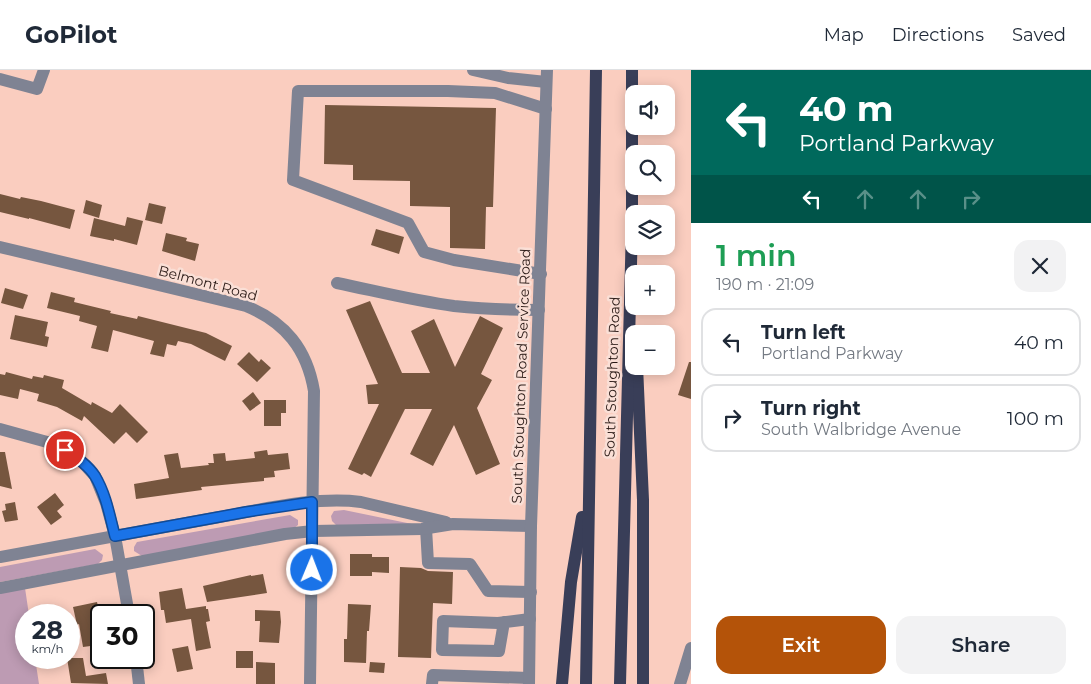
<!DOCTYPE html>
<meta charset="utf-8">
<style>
body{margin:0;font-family:Montserrat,sans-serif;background:#f2f2f3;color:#1f2937;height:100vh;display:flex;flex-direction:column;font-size:19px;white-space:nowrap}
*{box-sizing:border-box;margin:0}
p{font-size:16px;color:#747a83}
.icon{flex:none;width:28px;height:28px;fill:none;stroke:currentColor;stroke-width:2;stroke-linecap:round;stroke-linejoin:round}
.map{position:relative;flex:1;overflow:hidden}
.drawer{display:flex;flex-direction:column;background:#fff;width:400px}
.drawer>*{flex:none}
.hud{background:#00695c;color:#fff;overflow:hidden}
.fabs{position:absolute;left:625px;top:15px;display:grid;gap:10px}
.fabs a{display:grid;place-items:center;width:50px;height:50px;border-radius:10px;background:#fff;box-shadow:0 2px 12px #0003;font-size:25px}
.speed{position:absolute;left:15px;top:534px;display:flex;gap:10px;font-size:25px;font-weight:700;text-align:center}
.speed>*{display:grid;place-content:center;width:65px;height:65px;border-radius:50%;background:#fff;box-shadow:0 2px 12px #0003;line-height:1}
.speed small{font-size:12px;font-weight:400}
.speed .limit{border:2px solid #111;border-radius:8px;background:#fff;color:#111}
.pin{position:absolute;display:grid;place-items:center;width:42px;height:42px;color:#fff;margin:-21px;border:2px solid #fff;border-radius:50%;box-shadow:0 1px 5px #0007}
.me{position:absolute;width:55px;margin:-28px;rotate:1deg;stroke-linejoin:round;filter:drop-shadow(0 0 4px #0008)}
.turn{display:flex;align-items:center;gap:18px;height:105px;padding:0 25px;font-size:22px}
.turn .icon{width:65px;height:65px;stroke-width:2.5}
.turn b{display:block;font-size:35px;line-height:42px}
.lanes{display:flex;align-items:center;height:48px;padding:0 25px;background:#0003;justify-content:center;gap:25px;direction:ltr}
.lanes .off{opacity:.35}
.round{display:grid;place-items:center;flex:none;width:52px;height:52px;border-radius:15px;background:#f2f2f3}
.headline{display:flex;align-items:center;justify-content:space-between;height:85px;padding:0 25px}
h1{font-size:30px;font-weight:600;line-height:38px;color:#1e9e55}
.button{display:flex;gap:10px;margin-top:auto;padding:10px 25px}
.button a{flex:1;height:58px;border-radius:15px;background:#b45309;color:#fff;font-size:20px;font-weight:600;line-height:58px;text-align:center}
.button a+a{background:#f2f2f3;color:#1f2937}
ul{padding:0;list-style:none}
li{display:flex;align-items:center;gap:15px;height:68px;margin:0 10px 8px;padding:0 15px;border:2px solid #e0e1e3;border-radius:15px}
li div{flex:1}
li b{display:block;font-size:19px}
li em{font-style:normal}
header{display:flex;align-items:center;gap:30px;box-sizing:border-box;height:70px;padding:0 25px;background:#fff;border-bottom:1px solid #e0e1e3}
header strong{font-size:24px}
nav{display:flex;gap:28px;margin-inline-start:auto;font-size:18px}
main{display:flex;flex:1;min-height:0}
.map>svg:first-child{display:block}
.green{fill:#bd9bb3}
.building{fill:#76563f}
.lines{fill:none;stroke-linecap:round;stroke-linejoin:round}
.minor{stroke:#7f8393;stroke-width:12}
.major{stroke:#393e58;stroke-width:12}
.route-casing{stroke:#114b97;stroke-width:12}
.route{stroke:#1a73e8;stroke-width:9}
.labels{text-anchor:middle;stroke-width:5;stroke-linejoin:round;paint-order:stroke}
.street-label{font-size:14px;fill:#291915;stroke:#fadfd6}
</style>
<header>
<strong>GoPilot</strong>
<nav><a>Map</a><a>Directions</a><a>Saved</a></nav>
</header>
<main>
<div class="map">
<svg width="691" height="614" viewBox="0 0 691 614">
<rect width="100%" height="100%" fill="#facdbf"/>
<g class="green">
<polygon points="344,440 412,454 336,455 332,451 331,446 334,441"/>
<polygon points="290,445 298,450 298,455 294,458 142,486 134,481 134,477 137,472"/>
<polygon points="95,479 103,485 102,490 98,494 0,512 0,497"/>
<polygon points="25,518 29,545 26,545 26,588 35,588 39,614 0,614 0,523"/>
</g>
<g class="building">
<polygon points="325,35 496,38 493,137 486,137 485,179 450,178 450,137 410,136 410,111 353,110 353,95 324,94"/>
<polygon points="0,124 20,129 21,127 41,131 75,140 70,159 29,148 29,149 0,142"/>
<polygon points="86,130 102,135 99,148 83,143"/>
<polygon points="149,133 166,137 162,154 145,150"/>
<polygon points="127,147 143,151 137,175 114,169 114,171 90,166 94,148 125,156"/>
<polygon points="376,159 404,167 399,184 371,175"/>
<polygon points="166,163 187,168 186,171 199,174 195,191 162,181"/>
<polygon points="5,218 28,225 23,239 1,233"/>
<polygon points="51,222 75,228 74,232 111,241 110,243 137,249 138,246 206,263 232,276 225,291 191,274 178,271 176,276 167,274 164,287 150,284 154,271 113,260 108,282 91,278 97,256 79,251 80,246 47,238"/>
<polygon points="370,231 402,303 430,303 411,261 434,249 455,297 480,246 503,258 481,304 492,310 477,338 500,394 476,405 454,355 433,396 410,384 432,339 405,339 371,407 364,403 362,405 348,399 379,334 368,334 366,315 378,314 346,240"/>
<polygon points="15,245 48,252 45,266 49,267 47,277 10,269"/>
<polygon points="249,282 259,292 261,289 271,298 257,312 237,294"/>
<polygon points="689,292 691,292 691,329 678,325"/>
<polygon points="6,302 32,309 33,306 43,308 44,305 64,310 62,318 91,335 92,332 112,343 120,334 148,362 137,373 126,362 114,374 84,346 82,351 57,337 37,331 39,324 20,319 18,329 0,325 0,304 5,305"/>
<polygon points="253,322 261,333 250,341 242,331"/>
<polygon points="264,330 286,330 286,343 281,343 281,356 264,356"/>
<polygon points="267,380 268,385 288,383 290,399 274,401 275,407 264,408 264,411 201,417 202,420 136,429 134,414 169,408 164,385 178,383 181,398 209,395 208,393 214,393 213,384 225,383 226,391 255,388 254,382"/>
<polygon points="0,382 5,382 12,419 0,416"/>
<polygon points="55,423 64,435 57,441 62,447 51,455 37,437"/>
<polygon points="15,432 18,450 5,452 2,441 6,440 5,434"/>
<polygon points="350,484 372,484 372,487 389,487 389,503 372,502 372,506 350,506"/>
<polygon points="400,497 421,498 428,501 453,502 452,534 433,533 431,588 398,587"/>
<polygon points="263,504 267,523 207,532 203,516 251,505 251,506"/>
<polygon points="182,518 186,539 206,536 206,539 208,539 210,551 206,552 211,578 196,581 191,549 166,553 164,540 161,540 159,522"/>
<polygon points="97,532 101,550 95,551 98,575 83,577 79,554 77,555 73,537"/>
<polygon points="348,534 371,535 369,561 367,561 366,593 344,592 344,569 347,569"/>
<polygon points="255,540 280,541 281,552 279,573 259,572 260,551 255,551"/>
<polygon points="188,576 193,599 177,602 172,579"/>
<rect x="236" y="581" width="17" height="17"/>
<polygon points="67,588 83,588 86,606 106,603 108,614 71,613"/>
<polygon points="256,592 275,593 275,614 256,614"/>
<polygon points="370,592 385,593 384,603 369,602"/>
</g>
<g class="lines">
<g class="minor">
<polyline points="473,0 508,8 546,12"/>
<polyline points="0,9 37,19 44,0"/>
<path d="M0,177L246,236C285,252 307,279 314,321L310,614"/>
<polyline points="541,204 454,190 424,182 408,153 293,110 298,21 448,21 495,23 546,39"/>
<path d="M337,213C376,221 415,231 454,236C483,239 511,240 539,240"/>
<polyline points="0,359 58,375 83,393 95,406 106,433 115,466 129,545"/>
<polyline points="426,458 428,493 470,494 488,521 531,522"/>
<path d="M0,487C71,474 143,461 214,448C260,440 314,426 361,432L446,452"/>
<polyline points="0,518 285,464 313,461 422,459 453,454 531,456"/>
<polyline points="504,552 499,581 442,580 443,551 498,553 530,549"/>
<polyline points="136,588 139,614"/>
<polyline points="432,614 433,605 529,608"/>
<polyline points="529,614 531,456 547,0"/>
<polyline points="680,614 691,578"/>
</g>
<g class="major">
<polyline points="637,296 643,430 643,614"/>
<polyline points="562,614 571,512 582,447"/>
<polyline points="586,614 596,0"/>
<polyline points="620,614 632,156 632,0"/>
</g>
</g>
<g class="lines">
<defs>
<path id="route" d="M65,380C76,387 88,395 95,406C106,424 110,447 115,466L246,442L312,432V500"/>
</defs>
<use href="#route" class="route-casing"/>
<use href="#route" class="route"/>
</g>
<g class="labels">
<g class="street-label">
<text transform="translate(208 213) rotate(15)" y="5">Belmont Road</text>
<text transform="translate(521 306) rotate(-88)" y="5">South Stoughton Road Service Road</text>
<text transform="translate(612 307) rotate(-88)" y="5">South Stoughton Road</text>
</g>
</g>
</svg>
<div class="fabs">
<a><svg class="icon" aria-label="sound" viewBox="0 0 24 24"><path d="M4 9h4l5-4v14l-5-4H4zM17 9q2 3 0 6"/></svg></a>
<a><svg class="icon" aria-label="search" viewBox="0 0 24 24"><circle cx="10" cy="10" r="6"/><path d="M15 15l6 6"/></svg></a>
<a><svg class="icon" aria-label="layers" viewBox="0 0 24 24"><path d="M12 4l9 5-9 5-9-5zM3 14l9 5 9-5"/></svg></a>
<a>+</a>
<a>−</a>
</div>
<div class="speed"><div>28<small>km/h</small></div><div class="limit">30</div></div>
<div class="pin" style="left:65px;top:380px;background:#d93025"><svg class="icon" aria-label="arrive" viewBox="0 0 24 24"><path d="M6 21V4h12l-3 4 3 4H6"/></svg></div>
<svg class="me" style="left:312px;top:500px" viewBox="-20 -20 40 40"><circle r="17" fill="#1a73e8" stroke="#fff" stroke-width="3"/><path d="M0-11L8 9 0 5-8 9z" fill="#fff"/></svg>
</div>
<section class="drawer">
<div class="hud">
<div class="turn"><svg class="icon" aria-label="left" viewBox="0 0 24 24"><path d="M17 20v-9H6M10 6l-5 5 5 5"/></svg><div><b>40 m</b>Portland Parkway</div></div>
<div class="lanes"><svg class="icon" aria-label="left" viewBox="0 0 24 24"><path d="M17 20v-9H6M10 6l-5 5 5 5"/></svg><svg class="icon off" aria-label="ahead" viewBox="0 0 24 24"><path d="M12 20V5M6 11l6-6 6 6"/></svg><svg class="icon off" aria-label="ahead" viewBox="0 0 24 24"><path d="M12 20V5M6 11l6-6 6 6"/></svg><svg class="icon off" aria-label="right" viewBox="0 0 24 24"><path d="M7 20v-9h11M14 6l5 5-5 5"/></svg></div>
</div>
<div class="headline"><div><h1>1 min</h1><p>190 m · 21:09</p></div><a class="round"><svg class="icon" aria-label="close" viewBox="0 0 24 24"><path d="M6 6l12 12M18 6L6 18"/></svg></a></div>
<ul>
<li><svg class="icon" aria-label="left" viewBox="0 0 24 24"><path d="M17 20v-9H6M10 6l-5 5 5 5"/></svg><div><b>Turn left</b><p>Portland Parkway</p></div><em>40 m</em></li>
<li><svg class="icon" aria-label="right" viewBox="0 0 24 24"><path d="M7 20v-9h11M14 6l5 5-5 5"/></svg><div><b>Turn right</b><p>South Walbridge Avenue</p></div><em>100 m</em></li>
</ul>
<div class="button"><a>Exit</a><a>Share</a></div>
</section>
</main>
